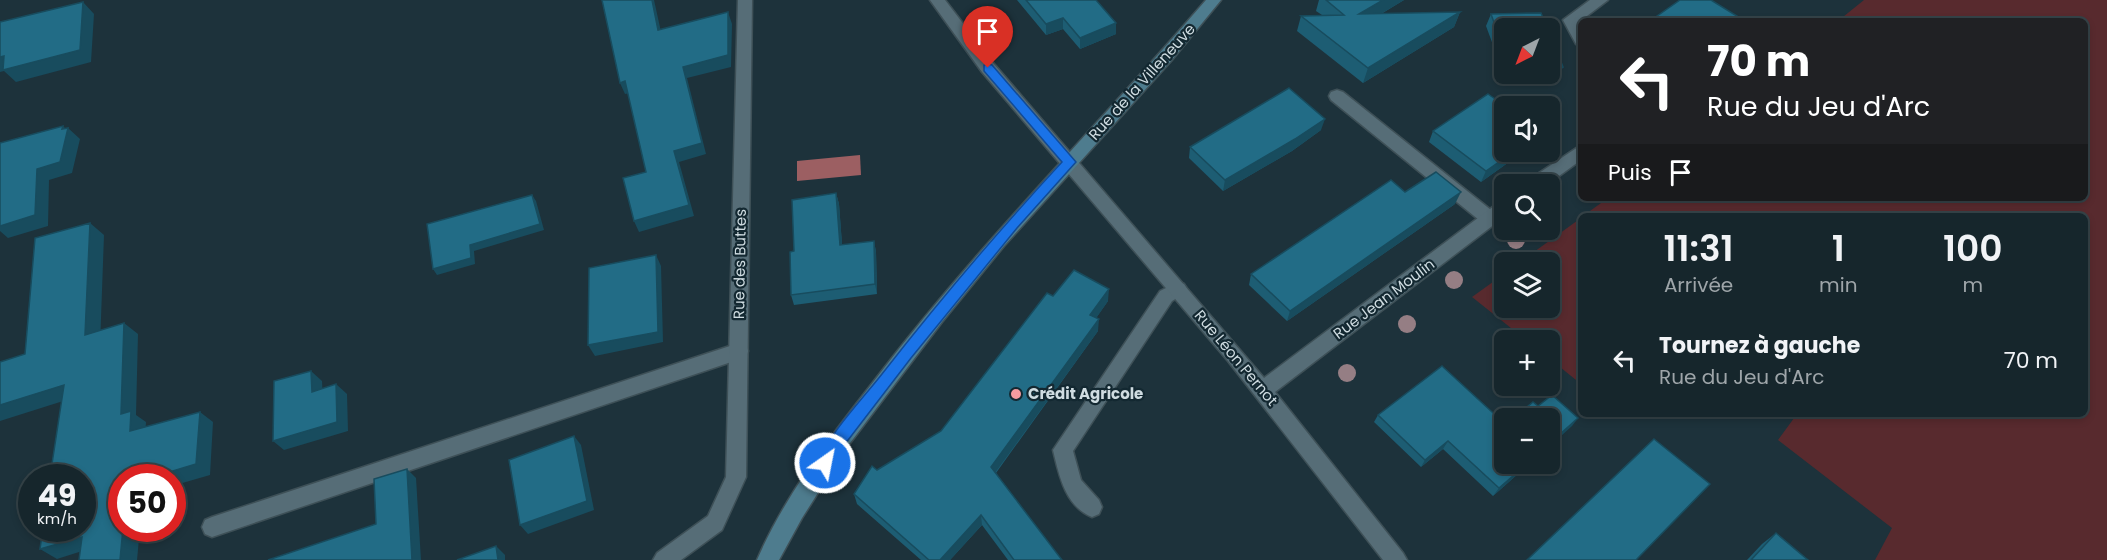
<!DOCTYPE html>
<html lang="fr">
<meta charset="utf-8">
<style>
body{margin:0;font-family:Poppins,sans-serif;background:#233238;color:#f1f3f6;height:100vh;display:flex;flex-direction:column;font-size:22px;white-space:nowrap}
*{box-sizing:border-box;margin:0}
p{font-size:20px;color:#9ea5a9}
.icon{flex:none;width:33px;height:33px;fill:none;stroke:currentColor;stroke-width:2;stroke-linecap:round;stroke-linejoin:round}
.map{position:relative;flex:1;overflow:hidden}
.sheet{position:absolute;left:1578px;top:213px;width:510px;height:204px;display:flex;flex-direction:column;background:#16262c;border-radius:9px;box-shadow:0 3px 9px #0003,0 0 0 2px #354348}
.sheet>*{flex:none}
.banner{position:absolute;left:1578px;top:18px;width:510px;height:183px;border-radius:9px;box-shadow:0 3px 9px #0003,0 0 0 2px #354348;background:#202124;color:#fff;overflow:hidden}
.needle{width:39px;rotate:222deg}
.controls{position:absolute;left:1494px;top:18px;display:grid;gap:12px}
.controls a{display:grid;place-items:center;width:66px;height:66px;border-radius:9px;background:#16262c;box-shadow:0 3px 9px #0003,0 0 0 2px #354348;font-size:30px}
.speed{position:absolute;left:18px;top:464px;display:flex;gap:12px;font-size:30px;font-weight:700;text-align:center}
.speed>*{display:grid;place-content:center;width:78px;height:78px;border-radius:50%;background:#16262c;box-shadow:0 3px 9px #0003,0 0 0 2px #354348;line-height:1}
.speed small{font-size:15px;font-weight:400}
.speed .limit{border:9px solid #d22;background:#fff;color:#111}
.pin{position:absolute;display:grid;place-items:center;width:51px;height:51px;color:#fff;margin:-62px -26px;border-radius:50% 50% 50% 0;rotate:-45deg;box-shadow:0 0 6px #0007}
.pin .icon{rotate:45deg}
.me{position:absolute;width:66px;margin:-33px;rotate:33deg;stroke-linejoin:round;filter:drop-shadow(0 0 4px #0008)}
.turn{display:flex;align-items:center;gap:21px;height:126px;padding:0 30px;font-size:27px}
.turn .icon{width:78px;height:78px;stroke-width:2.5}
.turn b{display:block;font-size:42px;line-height:51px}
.then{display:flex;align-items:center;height:57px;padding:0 30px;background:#0003;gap:12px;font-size:22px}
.eta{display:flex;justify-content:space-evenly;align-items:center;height:102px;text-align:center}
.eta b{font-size:36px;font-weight:600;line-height:42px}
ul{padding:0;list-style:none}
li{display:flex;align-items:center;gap:18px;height:90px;padding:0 30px}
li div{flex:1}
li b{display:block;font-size:22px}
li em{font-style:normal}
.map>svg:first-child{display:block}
.green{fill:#582a2e}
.water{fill:#9c5f62}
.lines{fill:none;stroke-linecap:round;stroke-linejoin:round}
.lane-casing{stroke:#3e5057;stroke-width:3}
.street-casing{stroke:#3e5057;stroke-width:3}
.secondary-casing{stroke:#3e5057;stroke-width:3}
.lane{fill:#566d77;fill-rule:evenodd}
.street{fill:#566d77;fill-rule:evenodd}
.secondary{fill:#4e7c8e;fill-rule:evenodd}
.tree{fill:#957e84}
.wall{fill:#1d5d73}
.shaded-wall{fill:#184c5e}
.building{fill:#226c86;stroke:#184c5e;stroke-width:1.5}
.route{fill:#1a73e8;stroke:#114b97;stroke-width:1.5}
.poi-dot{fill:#f49b9f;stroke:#132831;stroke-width:2}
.labels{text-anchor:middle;stroke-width:4.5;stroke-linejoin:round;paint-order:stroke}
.street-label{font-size:15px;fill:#cfdce1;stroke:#132831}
.poi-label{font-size:15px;font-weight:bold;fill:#cfdce1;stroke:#132831;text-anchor:start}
</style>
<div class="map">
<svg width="2107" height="560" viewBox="0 0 2107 560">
<rect width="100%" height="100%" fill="#1d323b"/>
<g class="green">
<polygon points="1864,0 2107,0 2107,560 1875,560 1892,528 1778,440 1797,414 2085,414 2085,216 1583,216 1608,198 2085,198 2085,21 1838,21"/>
<polygon points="1581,218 1581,384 1550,359 1550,340 1526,340 1472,297 1504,274 1504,308 1550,308 1550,262 1520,262"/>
</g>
<polygon class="water" points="860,155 861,175 797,181 797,161"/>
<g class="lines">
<defs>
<g id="lane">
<polygon points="1337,90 1343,92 1496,214 1499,219 1496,224 1490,226 1484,224 1331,100 1329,96 1331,92"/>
<path d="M1178,282L1184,284L1187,289L1184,294L1172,301L1073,451L1081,480L1099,500L1102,507L1099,514L1092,517C1065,506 1059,475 1053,450L1160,291Z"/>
<polygon points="739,343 746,345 748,351 746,357 212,537 205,534 202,527 205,520 212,517"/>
</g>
<g id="street">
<polygon points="738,0 752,0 746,477 722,530 681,560 653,560 657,553 708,516 726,477"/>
<polygon points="930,0 945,0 994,64 1264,378 1498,203 1504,201 1504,217 1275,392 1403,553 1407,560 1383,560 1228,361 982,72"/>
<polygon points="1590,0 1608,0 1579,22 1581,45 1576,44 1563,20"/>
<polygon points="1581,145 1581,160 1548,184 1528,184 1530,179"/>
</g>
<path id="secondary" d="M1206,0H1221L1171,61L1004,246L942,322L847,447L802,518L779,560H757C785,495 831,436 874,381C976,247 1096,128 1206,0Z"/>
</defs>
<use href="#lane" class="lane-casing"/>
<use href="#street" class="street-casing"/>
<use href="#secondary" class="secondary-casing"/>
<use href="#lane" class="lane"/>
<use href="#street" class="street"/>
<use href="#secondary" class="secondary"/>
</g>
<g class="tree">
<circle cx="1516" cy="240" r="9"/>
<circle cx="1454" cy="280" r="9"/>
<circle cx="1407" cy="324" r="9"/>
<circle cx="1347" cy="373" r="9"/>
</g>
<g class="wall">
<polygon points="1017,0 1096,0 1116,23 1116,34 1080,49 1063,29 1046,35"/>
<polygon points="1319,0 1404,0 1381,14 1460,12 1454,27 1363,83 1297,31 1301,16 1322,15 1316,11"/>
<polygon points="1491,14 1504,28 1504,74 1550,74 1550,34 1563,67 1557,79 1506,80 1486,26"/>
<polygon points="1321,130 1292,151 1223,191 1189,158 1190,147"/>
<polygon points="1433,131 1504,152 1523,152 1481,182 1429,142"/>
<polygon points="836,193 839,204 842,245 874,241 876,252 877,294 794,305 791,295 794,251"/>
<polygon points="1455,204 1287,321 1249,285 1251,274"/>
<polygon points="1053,296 1108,301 1096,318 1098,331 996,473 1062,560 1008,560 982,525 950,560 921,560 857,504 854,494 877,470 941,431"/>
<polygon points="1378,415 1529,464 1493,496 1443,449 1421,467 1374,422"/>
<polygon points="1776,533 1808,560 1747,560 1762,544"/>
</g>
<g class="shaded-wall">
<polygon points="652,0 654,0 663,41 658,30"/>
<polygon points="1383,0 1404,0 1354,30 1359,14"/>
<polygon points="83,2 94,14 91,62 16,82 4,71 0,72 0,57"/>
<polygon points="728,12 732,24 731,67 687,78 706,154 679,162 694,216 639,232 634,221 674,151 683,67"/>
<polygon points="1460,12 1454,27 1363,83 1368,68"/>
<polygon points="1063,18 1063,29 1046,35 1046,24"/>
<polygon points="1116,23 1116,34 1080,49 1080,38"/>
<polygon points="625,81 630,93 625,94 620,83"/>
<polygon points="1325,119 1321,130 1292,151 1223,191 1225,180"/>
<polygon points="63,126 68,131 68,128 80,139 72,173 49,180 48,226 8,238 0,231 0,226 62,129"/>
<polygon points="1513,152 1523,152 1481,182 1486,171"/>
<polygon points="1461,192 1455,204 1287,321 1290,311"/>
<polygon points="836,193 839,204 843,256 840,245"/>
<polygon points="532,195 536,201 544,230 474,251 475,264 437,275 433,269"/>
<polygon points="90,223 104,235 100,346 85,335"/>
<polygon points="874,241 876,252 877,294 875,284"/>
<polygon points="656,255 661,266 663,342 595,356 588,345"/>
<polygon points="1109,289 1108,301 1090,327 1090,315"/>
<polygon points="1099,319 1098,331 992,477 991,467"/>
<polygon points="124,323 138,334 136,415 146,422 145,442 130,431 121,414"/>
<polygon points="311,371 322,381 323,402 312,392"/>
<polygon points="336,384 347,394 348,431 284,450 273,441"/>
<polygon points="64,385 79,396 0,421 0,405"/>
<polygon points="200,412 213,422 210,475 172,486 172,477 153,477"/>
<polygon points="1578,418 1572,426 1550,446 1550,443"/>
<polygon points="574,436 581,445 594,510 528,534 520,525"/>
<polygon points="1448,441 1443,449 1421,467 1425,460"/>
<polygon points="1527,464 1529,464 1493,496 1499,488"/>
<polygon points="407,469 416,478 421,560 412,560"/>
<polygon points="981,515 982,525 950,560 940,560"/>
<polygon points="123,528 140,528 137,560 120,560"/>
<polygon points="82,537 98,546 57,559 40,549"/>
<polygon points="496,546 505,555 505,560 498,560"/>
</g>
<g class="building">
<polygon points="602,0 652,0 658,30 728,12 728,55 683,67 702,143 674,151 689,205 634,221 623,178 646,172 625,81 620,83"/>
<polygon points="1026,0 1096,0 1116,23 1080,38 1063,18 1046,24"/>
<polygon points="1326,0 1383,0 1359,14 1460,12 1368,68 1301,16 1344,15"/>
<polygon points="1680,0 1711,0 1745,21 1650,21"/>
<polygon points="83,2 80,50 3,70 4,56 0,57 0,22"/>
<polygon points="1541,13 1547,28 1504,28 1504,51 1491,14"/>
<polygon points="1550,34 1563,67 1550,67"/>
<polygon points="1289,88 1325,119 1295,139 1225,180 1190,147"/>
<polygon points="1488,94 1505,106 1504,106 1504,152 1513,152 1486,171 1433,131"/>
<polygon points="63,126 62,129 68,128 60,162 37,169 35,215 0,226 0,143"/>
<polygon points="1436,172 1461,192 1290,311 1251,274 1391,180 1405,192"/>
<polygon points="836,193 840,245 874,241 875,284 791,295 790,252 794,251 792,200"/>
<polygon points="532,195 540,224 470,245 471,258 433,269 427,224"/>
<polygon points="90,223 85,335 124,323 121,414 131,411 130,431 200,412 196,464 153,477 122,477 122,528 123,528 120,560 79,560 82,537 40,549 43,528 82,528 82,477 50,477 64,385 0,405 0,362 25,354 35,238"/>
<polygon points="656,255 658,332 588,345 589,268"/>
<polygon points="1074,270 1109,289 1090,315 1099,319 991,467 1062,560 1014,560 981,515 940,560 929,560 854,494 872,466 877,470 941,431 1047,293 1053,296"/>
<polygon points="1442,366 1504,423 1504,464 1527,464 1499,488 1448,441 1425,460 1378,415"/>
<polygon points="311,371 312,392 336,384 337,422 273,441 274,381"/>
<polygon points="1552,395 1578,418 1550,443 1550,418 1514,418 1533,402 1538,406"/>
<polygon points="574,436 587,501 520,525 509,460"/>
<polygon points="1654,439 1710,484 1636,560 1527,560"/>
<polygon points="407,469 412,560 268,560 376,524 374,479"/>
<polygon points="1776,533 1808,560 1751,560"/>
<polygon points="496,546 498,560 457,560"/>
</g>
<path class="route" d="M988,64L992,65L1076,162L1017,228L911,358L842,448L830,468L825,470L819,468L817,463C832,430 860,402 882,374C939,301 999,230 1062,162L984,71V65Z"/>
<circle class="poi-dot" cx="1016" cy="394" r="6"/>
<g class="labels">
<g class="street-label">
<text transform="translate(1142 82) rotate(-48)" y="5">Rue de la Villeneuve</text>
<text transform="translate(740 264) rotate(-89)" y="5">Rue des Buttes</text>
<text transform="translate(1384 299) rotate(-37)" y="5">Rue Jean Moulin</text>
<text transform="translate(1236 358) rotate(50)" y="5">Rue Léon Pernot</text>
</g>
<g class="poi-label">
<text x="1028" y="399">Crédit Agricole</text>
</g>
</g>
</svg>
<div class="controls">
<a><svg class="needle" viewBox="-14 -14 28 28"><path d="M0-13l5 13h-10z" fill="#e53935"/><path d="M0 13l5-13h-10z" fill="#9ea5a9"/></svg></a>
<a><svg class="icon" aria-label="sound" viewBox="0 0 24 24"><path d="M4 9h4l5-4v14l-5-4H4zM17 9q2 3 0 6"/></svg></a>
<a><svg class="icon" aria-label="search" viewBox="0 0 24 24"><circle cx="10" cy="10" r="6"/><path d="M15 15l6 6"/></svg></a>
<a><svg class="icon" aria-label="layers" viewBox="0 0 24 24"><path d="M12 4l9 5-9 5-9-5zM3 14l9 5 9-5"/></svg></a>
<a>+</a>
<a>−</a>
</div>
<div class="speed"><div>49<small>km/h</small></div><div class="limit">50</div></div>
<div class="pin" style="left:988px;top:68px;background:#d93025"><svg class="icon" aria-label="arrive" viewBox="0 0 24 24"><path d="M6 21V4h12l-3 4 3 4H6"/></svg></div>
<svg class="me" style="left:825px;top:463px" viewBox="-20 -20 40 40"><circle r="17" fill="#1a73e8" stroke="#fff" stroke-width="3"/><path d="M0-11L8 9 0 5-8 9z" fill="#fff"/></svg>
<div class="banner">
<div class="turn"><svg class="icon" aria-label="left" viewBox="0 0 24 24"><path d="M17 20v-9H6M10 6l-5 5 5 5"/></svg><div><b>70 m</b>Rue du Jeu d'Arc</div></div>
<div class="then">Puis<svg class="icon" aria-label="arrive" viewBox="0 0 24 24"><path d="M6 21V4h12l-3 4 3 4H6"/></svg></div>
</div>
<section class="sheet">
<div class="eta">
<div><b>11:31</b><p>Arrivée</p></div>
<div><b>1</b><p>min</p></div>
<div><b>100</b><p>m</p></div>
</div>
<ul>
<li><svg class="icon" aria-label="left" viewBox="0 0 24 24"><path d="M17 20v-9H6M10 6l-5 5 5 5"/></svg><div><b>Tournez à gauche</b><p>Rue du Jeu d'Arc</p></div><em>70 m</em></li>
</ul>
</section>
</div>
